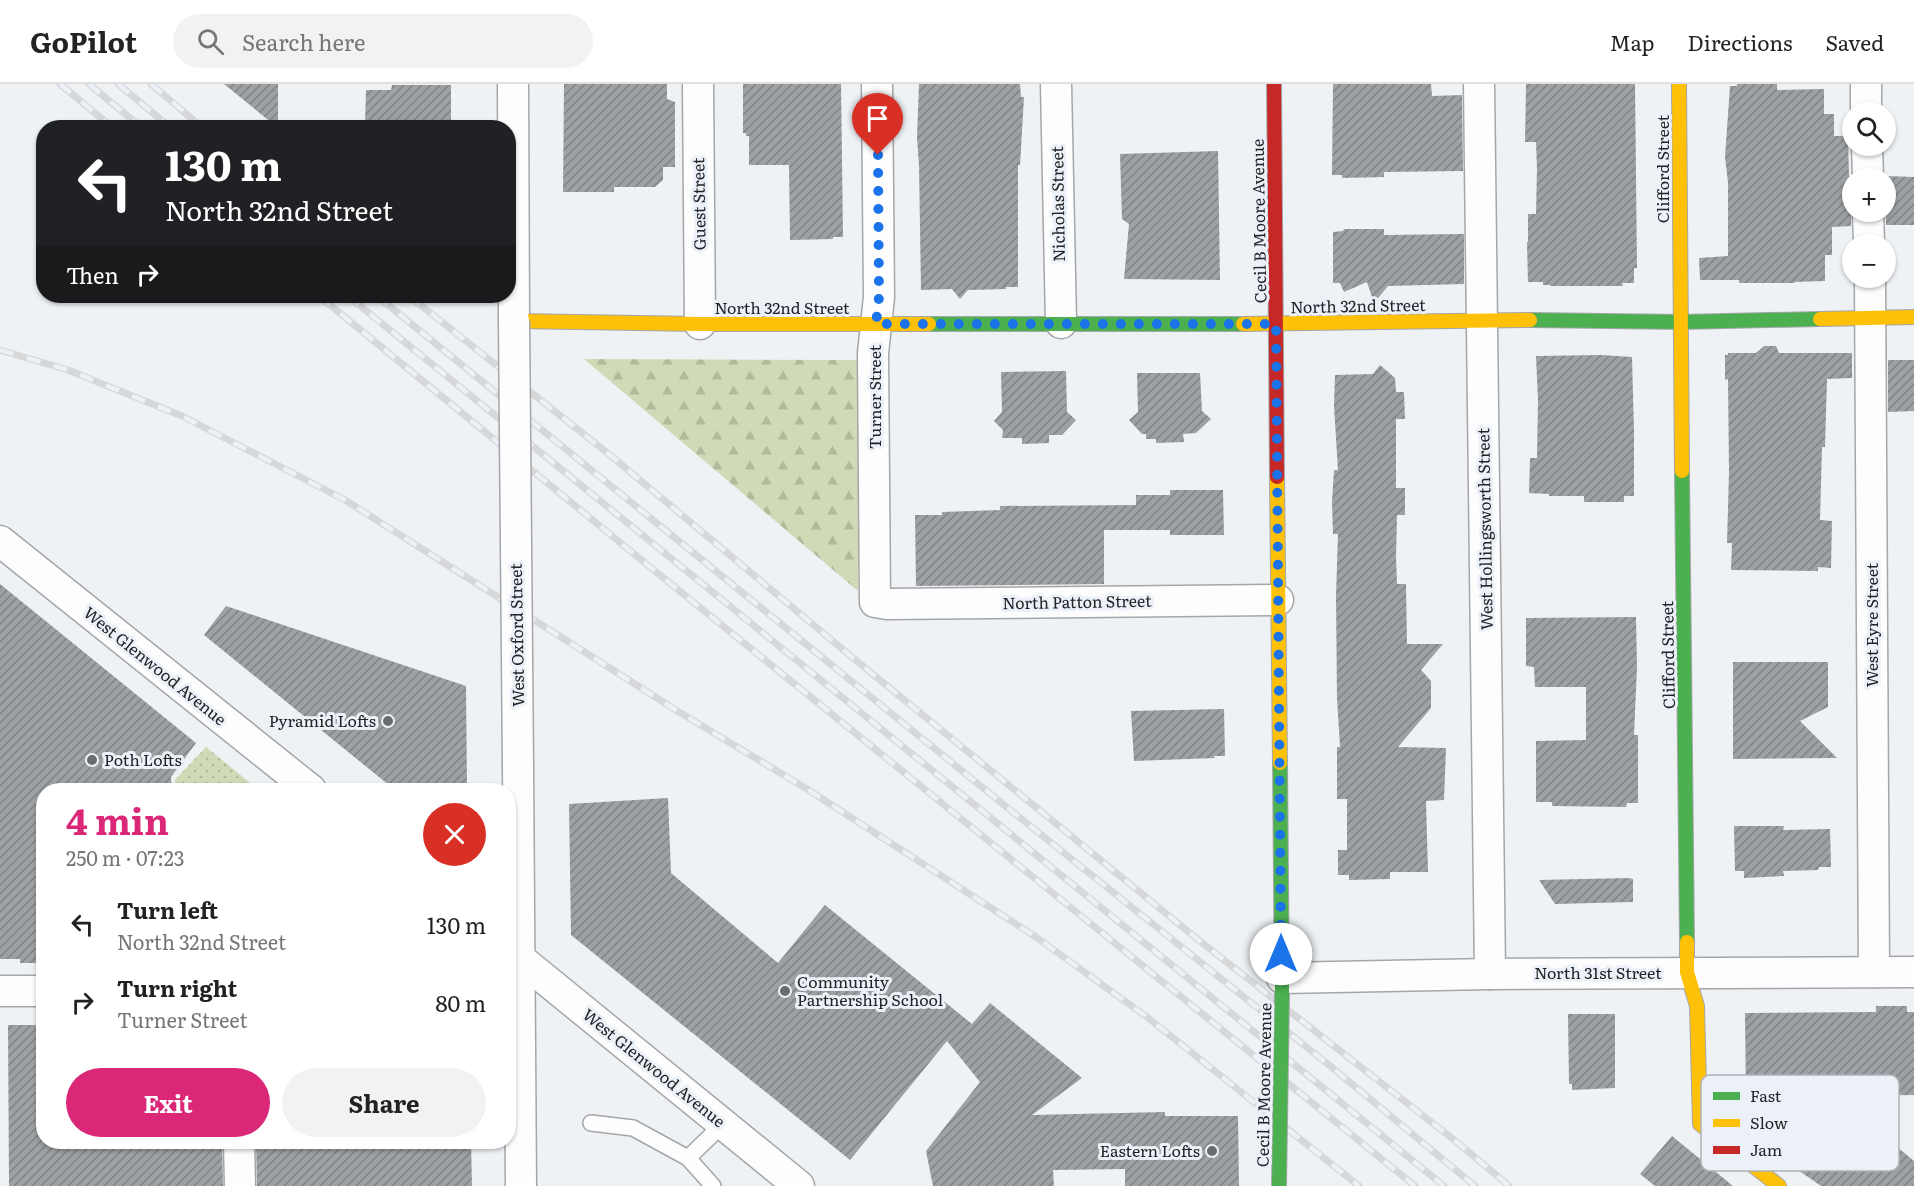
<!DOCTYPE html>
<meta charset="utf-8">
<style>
body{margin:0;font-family:Literata,serif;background:#f2f2f2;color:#222;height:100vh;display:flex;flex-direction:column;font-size:22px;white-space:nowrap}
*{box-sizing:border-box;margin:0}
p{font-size:20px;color:#767676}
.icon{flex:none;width:33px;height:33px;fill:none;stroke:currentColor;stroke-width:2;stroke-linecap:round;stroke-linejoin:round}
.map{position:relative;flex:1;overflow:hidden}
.drawer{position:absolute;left:36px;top:699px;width:480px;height:366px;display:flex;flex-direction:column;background:#fff;border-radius:24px;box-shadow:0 2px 4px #0004}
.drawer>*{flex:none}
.hud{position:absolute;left:36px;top:36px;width:480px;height:183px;border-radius:24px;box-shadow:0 2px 4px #0004;background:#202124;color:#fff;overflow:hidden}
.buttons{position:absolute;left:1842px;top:18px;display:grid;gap:12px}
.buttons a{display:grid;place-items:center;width:54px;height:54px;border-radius:50%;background:#fff;box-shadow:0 2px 4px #0004;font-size:30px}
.pin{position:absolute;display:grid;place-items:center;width:51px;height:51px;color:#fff;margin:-62px -26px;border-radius:50% 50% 50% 0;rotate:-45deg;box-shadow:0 0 6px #0007}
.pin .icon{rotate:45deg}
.me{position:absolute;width:66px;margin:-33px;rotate:0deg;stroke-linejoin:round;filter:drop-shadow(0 0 4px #0008)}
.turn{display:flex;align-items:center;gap:21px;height:126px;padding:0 30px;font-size:27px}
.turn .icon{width:78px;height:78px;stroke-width:2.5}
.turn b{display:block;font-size:42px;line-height:51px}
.then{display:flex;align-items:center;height:57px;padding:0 30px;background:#0003;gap:12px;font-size:22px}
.round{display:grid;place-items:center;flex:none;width:63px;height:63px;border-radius:32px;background:#f2f2f2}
.headline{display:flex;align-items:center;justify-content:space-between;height:102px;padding:0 30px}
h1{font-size:36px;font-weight:700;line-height:45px;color:#db2777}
.action{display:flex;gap:12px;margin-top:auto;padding:12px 30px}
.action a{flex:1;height:69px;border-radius:36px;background:#db2777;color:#fff;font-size:24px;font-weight:700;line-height:69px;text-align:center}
.action a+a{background:#f2f2f2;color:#222}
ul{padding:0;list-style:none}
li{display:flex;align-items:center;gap:18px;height:78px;padding:0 30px}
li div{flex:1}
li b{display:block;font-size:22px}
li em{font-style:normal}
header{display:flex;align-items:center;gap:36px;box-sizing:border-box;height:84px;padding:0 30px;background:#fff;border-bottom:2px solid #e0e0e0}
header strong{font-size:28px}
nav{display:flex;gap:33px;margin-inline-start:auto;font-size:21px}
.search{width:420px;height:54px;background:#f2f2f2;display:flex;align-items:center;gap:15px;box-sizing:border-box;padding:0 21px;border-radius:33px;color:#767676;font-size:22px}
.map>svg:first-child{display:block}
.grass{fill:url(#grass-dots)}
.forest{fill:url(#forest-firs)}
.building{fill:url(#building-hatch)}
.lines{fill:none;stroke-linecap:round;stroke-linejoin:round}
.lane-casing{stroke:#a4a6a9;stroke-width:18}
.street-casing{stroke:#a4a6a9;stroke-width:33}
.fast-casing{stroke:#a4a6a9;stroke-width:16}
.slow-casing{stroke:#a4a6a9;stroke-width:16}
.jam-casing{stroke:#a4a6a9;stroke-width:16}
.lane{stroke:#fdfdfe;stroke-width:15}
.street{stroke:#fdfdfe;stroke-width:30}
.fast{stroke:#4caf50;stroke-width:14}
.slow{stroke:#ffc107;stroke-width:14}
.jam{stroke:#c62828;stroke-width:14}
.rail-casing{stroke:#d6d7d8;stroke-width:7}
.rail{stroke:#ecf1f8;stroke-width:4.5;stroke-dasharray:14;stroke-linecap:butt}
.street-bridge-casing{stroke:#a4a6a9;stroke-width:33;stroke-linecap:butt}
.fast-bridge-casing{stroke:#a4a6a9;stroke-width:16;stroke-linecap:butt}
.street-bridge{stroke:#fdfdfe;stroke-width:30}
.fast-bridge{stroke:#4caf50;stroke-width:14}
.route{stroke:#1a73e8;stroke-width:10;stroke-dasharray:0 18}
.poi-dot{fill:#696b6e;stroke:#ecf1f8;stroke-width:2}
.labels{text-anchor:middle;stroke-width:6;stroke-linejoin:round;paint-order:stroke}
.street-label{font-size:16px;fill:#212326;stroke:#ecf1f8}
.poi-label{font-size:16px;fill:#212326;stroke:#ecf1f8;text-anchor:end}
.key{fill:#ecf1f8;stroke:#afb3b9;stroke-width:1.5}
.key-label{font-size:16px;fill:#212326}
</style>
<header>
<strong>GoPilot</strong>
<div class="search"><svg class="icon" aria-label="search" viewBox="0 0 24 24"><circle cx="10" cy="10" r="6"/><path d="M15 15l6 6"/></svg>Search here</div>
<nav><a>Map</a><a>Directions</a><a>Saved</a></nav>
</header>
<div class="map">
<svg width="1914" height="1102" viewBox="0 0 1914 1102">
<defs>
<pattern id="grass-dots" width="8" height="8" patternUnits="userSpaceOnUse" patternTransform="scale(1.5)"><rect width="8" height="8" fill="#cfdab6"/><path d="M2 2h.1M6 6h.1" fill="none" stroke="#b1bb9c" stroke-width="1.8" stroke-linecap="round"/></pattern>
<pattern id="forest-firs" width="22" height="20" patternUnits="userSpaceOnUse" patternTransform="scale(1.5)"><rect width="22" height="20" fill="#cfdab6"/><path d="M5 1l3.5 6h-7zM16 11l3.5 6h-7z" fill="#b1bb9c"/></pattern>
<pattern id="building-hatch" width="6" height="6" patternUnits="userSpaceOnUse" patternTransform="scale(1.5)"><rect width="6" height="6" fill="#9ea1a3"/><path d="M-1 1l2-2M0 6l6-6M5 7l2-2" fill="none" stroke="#808385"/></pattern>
</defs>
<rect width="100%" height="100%" fill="#eff2f5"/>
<polygon class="grass" points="206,663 259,706 175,706 175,696"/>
<polygon class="forest" points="584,275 858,276 858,507"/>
<g class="building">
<polygon points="224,0 278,0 278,44"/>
<polygon points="564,0 667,0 667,15 675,18 675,83 663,83 663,96 655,103 614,103 614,108 563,108"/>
<polygon points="743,0 841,0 843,153 833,153 833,155 790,156 789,81 749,81 749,52 746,52 746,49 743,49"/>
<polygon points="919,0 1020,0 1021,13 1024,13 1020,81 1018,81 1018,203 1006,203 1006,205 968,206 960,215 952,205 921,206 919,81 917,54"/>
<polygon points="1333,0 1431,0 1432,12 1462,11 1463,87 1384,88 1384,93 1342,94 1342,91 1332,91"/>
<polygon points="1526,0 1635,0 1637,184 1634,184 1634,199 1622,199 1623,202 1550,202 1550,201 1543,201 1543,198 1528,198 1527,158 1528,158 1528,130 1536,130 1537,85 1536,58 1525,58"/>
<polygon points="1737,0 1777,0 1777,6 1824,5 1824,30 1834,30 1834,52 1848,52 1849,92 1851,92 1852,101 1851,142 1832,143 1832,171 1825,171 1825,197 1794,198 1795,199 1739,199 1739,196 1700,196 1699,174 1728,172 1728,98 1725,73 1730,2 1737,2"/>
<polygon points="392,1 451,1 451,44 365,42 366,6 391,6"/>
<polygon points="1218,67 1220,196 1124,195 1129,140 1122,135 1120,70"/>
<polygon points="1885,92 1914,93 1914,141 1886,141"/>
<polygon points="1344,145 1384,145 1384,151 1464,150 1464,200 1388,202 1374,219 1367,198 1344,208 1340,199 1333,199 1333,148 1343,147"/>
<polygon points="1764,262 1776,262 1779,269 1852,269 1852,294 1827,295 1825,363 1822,363 1820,436 1832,437 1831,484 1818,483 1818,487 1731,486 1732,459 1727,459 1729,389 1728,295 1725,296 1725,271 1728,271 1728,269 1756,269"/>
<polygon points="1601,271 1632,273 1634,348 1634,412 1624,412 1624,418 1584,418 1584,412 1549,412 1549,410 1529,409 1530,374 1537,374 1538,316 1536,272"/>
<polygon points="1888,276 1914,276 1914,327 1888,328"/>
<polygon points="1380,281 1395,294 1396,308 1404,308 1405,335 1396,335 1396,404 1405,404 1405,431 1397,431 1396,473 1397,500 1406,500 1407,560 1443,560 1421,586 1431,597 1431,624 1398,663 1446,664 1444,716 1426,717 1428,788 1390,788 1390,795 1349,796 1349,791 1338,791 1338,766 1347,766 1347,715 1337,715 1337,663 1340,663 1337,614 1336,512 1338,450 1333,450 1332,418 1334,386 1338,386 1334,322 1335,291 1373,290"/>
<polygon points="1066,287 1067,328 1076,336 1062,351 1049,351 1049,359 1022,360 1022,354 1002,354 1003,346 994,337 1002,328 1001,288"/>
<polygon points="1137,289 1200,289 1202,327 1211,335 1196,349 1183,350 1184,358 1156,359 1156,355 1146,355 1146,350 1142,350 1129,336 1138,328"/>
<polygon points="1170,406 1223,406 1224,451 1170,451 1170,446 1104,446 1104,500 916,502 915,431 942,431 942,428 1000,426 1000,422 1136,421 1136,411 1170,411"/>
<polygon points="0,500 196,659 171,693 172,706 44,706 44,879 20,879 20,875 0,875"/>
<polygon points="226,522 466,602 467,706 395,706 204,551"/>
<polygon points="1636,533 1637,583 1634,651 1638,651 1638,719 1627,719 1626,723 1552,722 1552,718 1536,718 1536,657 1586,656 1586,603 1535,603 1534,583 1526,582 1526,534"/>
<polygon points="1733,578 1828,578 1828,623 1800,637 1837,674 1733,675"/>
<polygon points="1224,625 1225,672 1214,672 1215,674 1134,677 1131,627"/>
<polygon points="668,714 671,789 778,879 825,821 972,940 990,919 1082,994 1032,1031 1165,1028 1165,1032 1238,1032 1239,1102 1125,1102 1125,1085 1053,1086 1054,1102 933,1102 926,1067 980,998 947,957 850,1076 571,851 569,720"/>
<polygon points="1734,742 1784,742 1783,746 1830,745 1831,783 1819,783 1818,786 1783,787 1784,792 1744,794 1744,787 1735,787"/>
<polygon points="1629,794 1633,795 1633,818 1555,820 1539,796"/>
<polygon points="1876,922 1907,922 1907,928 1914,928 1914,1011 1836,1012 1914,1077 1914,1102 1821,1102 1798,1086 1799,1084 1782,1070 1824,1015 1746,1016 1745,929 1876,928"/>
<polygon points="1568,930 1615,930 1615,1004 1572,1006 1572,1000 1569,1000"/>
<polygon points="8,941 44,941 44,1058 222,1058 223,1102 9,1102"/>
<polygon points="1672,1052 1733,1102 1655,1102 1640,1090"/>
<polygon points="256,1058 471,1058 472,1102 257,1102"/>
</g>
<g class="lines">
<defs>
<g id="lane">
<polyline points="591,1039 633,1044 688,1074 713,1102"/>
<polyline points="688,1074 723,1040"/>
</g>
<g id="street">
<polyline points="513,0 514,237"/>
<polyline points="698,0 700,240"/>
<polyline points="877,0 879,213 873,269 875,518 887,520 1278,516"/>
<polyline points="1056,0 1061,239"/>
<polyline points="1479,0 1490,890"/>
<polyline points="1866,0 1866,28"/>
<polyline points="1867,62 1868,94"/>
<polyline points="1868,128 1869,160"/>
<polyline points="1870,194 1874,888"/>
<polyline points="0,457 311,706"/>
<polyline points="518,683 521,1102"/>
<polyline points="508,865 799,1102"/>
<polyline points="1282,894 1490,890 1914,888"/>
<polyline points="0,907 44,907"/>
<polyline points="239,1058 240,1102"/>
</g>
<g id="fast">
<polyline points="1530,236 1681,238 1820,235"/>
<polyline points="929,240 1243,240"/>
<polyline points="1682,387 1687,858"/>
<polyline points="1280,679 1282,911"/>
</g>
<g id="slow">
<polyline points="1679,0 1682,387"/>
<polyline points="1820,235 1914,233"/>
<polyline points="514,237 700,240 929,240"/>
<polyline points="1243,240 1530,236"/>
<polyline points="1277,393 1280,679"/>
<polyline points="1687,858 1687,888 1697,922 1700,1040 1779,1102"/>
</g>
<polyline id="jam" points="1274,0 1277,393"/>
</defs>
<use href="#lane" class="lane-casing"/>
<use href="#street" class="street-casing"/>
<use href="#fast" class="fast-casing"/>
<use href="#slow" class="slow-casing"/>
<use href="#jam" class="jam-casing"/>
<use href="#lane" class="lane"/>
<use href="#street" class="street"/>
<use href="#fast" class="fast"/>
<use href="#slow" class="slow"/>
<use href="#jam" class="jam"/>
<defs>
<g id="rail">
<polyline points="60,0 113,44"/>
<polyline points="89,0 142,44"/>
<polyline points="118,0 171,44"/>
<polyline points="151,0 203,44"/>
<polyline points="319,212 650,483 1415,1102"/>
<polyline points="348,212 1444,1102"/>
<polyline points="377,212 1009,725 1329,981 1475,1102"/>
<polyline points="409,212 610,371 853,574 1201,858 1458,1059 1509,1102"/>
<polyline points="0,266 68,286 182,332 345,416 679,628 807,705 1036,853 1147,933 1359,1102"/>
</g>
</defs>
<use href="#rail" class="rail-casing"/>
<use href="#rail" class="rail"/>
<defs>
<polyline id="street-bridge" points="514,237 518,683"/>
<polyline id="fast-bridge" points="1279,1102 1282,911"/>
</defs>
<use href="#street-bridge" class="street-bridge-casing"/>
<use href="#fast-bridge" class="fast-bridge-casing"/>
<use href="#street-bridge" class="street-bridge"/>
<use href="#fast-bridge" class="fast-bridge"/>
</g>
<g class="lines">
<polyline class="route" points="878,71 879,213 876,240 1276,240 1281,870"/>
</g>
<g class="poi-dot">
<circle cx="388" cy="637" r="6"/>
<circle cx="92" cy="676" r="6"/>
<circle cx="785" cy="907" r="6"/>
<circle cx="1212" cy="1067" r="6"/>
</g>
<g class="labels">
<g class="street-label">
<text transform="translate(1663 85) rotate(-90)" y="6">Clifford Street</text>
<text transform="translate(699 120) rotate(-91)" y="6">Guest Street</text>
<text transform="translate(1058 120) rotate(-91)" y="6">Nicholas Street</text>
<text transform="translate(1259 137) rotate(-91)" y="6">Cecil B Moore Avenue</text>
<text transform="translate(1358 222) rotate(-1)" y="6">North 32nd Street</text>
<text x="782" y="230">North 32nd Street</text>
<text transform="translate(875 313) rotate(-90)" y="6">Turner Street</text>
<text transform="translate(1485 445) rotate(-91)" y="6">West Hollingsworth Street</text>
<text transform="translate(1077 518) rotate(-1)" y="6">North Patton Street</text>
<text transform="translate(1872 541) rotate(-90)" y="6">West Eyre Street</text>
<text transform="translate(517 551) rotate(-91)" y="6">West Oxford Street</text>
<text transform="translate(1668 571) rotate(-91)" y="6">Clifford Street</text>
<text transform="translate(155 582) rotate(39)" y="6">West Glenwood Avenue</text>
<text x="1598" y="895">North 31st Street</text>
<text transform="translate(654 984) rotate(39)" y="6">West Glenwood Avenue</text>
<text transform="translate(1264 1001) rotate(-89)" y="6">Cecil B Moore Avenue</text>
</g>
<g class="poi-label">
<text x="376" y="643">Pyramid Lofts</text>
<text x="104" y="682" text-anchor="start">Poth Lofts</text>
<text x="797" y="904" text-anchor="start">Community<tspan x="797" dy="18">Partnership School</tspan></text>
<text x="1200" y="1073">Eastern Lofts</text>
</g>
</g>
<rect x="1701" y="991" width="198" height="96" rx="9" class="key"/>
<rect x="1713" y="1008" width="27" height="8" fill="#4caf50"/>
<rect x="1713" y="1035" width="27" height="8" fill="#ffc107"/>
<rect x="1713" y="1062" width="27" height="8" fill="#c62828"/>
<g class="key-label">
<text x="1750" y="1018">Fast</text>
<text x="1750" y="1045">Slow</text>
<text x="1750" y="1072">Jam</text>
</g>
</svg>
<div class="buttons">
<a><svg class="icon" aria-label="search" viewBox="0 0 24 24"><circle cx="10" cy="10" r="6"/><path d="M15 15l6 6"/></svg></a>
<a>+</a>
<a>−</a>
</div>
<div class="pin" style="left:878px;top:71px;background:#d93025"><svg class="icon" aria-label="arrive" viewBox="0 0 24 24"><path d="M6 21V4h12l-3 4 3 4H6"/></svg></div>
<svg class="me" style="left:1281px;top:870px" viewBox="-20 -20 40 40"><circle r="19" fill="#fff"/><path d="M0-13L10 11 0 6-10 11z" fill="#1a73e8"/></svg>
<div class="hud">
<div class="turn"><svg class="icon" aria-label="left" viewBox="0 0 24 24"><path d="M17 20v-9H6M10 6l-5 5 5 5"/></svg><div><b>130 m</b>North 32nd Street</div></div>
<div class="then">Then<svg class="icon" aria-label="right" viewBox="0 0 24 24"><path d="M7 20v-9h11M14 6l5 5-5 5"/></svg></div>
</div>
<section class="drawer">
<div class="headline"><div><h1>4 min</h1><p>250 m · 07:23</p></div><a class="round" style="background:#d93025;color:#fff"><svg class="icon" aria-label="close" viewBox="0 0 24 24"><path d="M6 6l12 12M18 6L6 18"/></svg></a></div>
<ul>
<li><svg class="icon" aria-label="left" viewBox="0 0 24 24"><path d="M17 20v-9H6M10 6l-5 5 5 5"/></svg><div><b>Turn left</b><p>North 32nd Street</p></div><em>130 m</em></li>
<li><svg class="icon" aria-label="right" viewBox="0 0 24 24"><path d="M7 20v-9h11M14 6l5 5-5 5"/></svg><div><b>Turn right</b><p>Turner Street</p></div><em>80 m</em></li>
</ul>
<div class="action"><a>Exit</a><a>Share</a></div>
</section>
</div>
